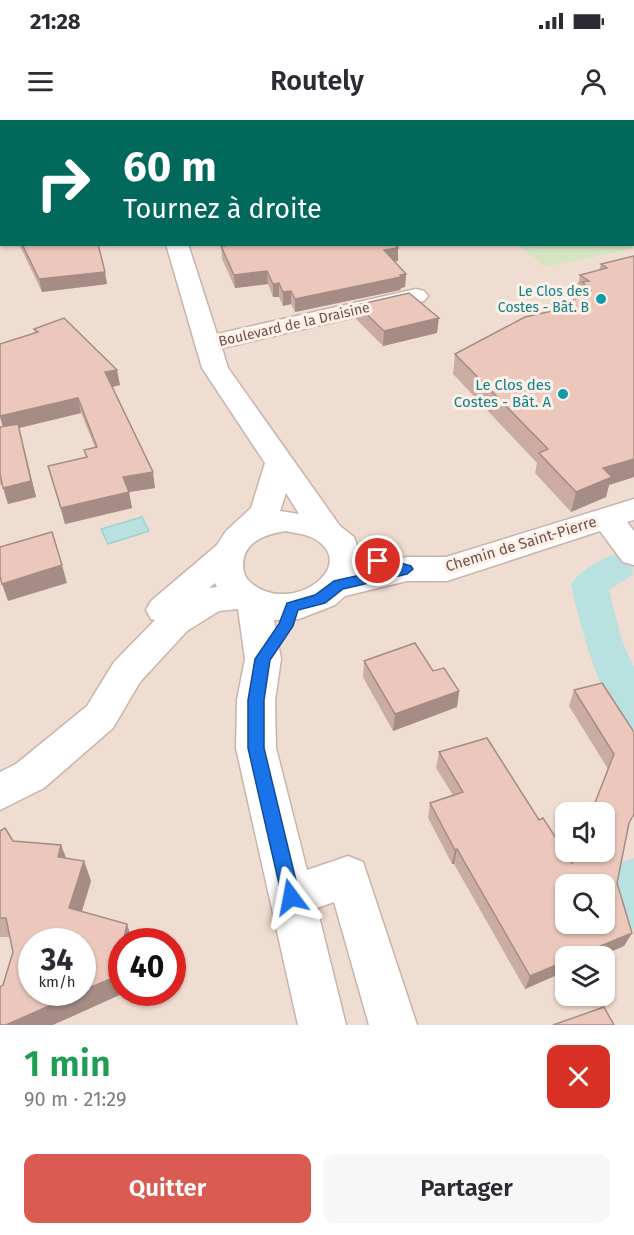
<!DOCTYPE html>
<html lang="fr">
<meta charset="utf-8">
<style>
body{margin:0;font-family:"Fira Sans",sans-serif;background:#f7f7f7;color:#2b2b33;height:100vh;display:flex;flex-direction:column;font-size:22px;white-space:nowrap}
*{box-sizing:border-box;margin:0}
p{font-size:20px;color:#7c7c81}
.icon{flex:none;width:33px;height:33px;fill:none;stroke:currentColor;stroke-width:2;stroke-linecap:round;stroke-linejoin:round}
.map{position:relative;height:905px;overflow:hidden}
.drawer{display:flex;flex-direction:column;background:#fff;flex:1}
.drawer>*{flex:none}
.banner{position:absolute;left:0px;top:0px;width:634px;height:126px;box-shadow:0 2px 4px #0004;background:#00695c;color:#fff;overflow:hidden}
.buttons{position:absolute;left:555px;top:682px;display:grid;gap:12px}
.buttons a{display:grid;place-items:center;width:60px;height:60px;border-radius:12px;background:#fff;box-shadow:0 2px 4px #0004;font-size:30px}
.speed{position:absolute;left:18px;top:808px;display:flex;gap:12px;font-size:30px;font-weight:700;text-align:center}
.speed>*{display:grid;place-content:center;width:78px;height:78px;border-radius:50%;background:#fff;box-shadow:0 2px 4px #0004;line-height:1}
.speed small{font-size:15px;font-weight:400}
.speed .limit{border:9px solid #d22;background:#fff;color:#111}
.pin{position:absolute;display:grid;place-items:center;width:51px;height:51px;color:#fff;margin:-26px;border:3px solid #fff;border-radius:50%;box-shadow:0 2px 6px #0007}
.me{position:absolute;width:66px;margin:-33px;rotate:347deg;stroke-linejoin:round;filter:drop-shadow(0 0 4px #0008)}
.turn{display:flex;align-items:center;gap:21px;height:126px;padding:0 24px;font-size:27px}
.turn .icon{width:78px;height:78px;stroke-width:2.5}
.turn b{display:block;font-size:42px;line-height:51px}
.round{display:grid;place-items:center;flex:none;width:63px;height:63px;border-radius:12px;background:#f7f7f7}
.headline{display:flex;align-items:center;justify-content:space-between;height:102px;padding:0 24px}
h1{font-size:36px;font-weight:600;line-height:45px;color:#1e9e55}
.button{display:flex;gap:12px;margin-top:auto;padding:12px 24px}
.button a{flex:1;height:69px;border-radius:12px;background:#d95b51;color:#fff;font-size:24px;font-weight:600;line-height:69px;text-align:center}
.button a+a{background:#f7f7f7;color:#2b2b33}
.status{display:flex;justify-content:space-between;align-items:center;height:42px;padding:0 30px;background:#fff;direction:ltr}
.status svg{height:16px;fill:currentColor}
header{display:flex;justify-content:space-between;align-items:center;height:78px;padding:0 24px;background:#fff;font-size:27px;font-weight:600}
.map>svg:first-child{display:block}
.residential{fill:#f0ddd1;fill-rule:evenodd}
.green{fill:#d5e5c2}
.water{fill:#b8e1e0;stroke:#a0d1d1;stroke-width:1.5}
.lines{fill:none;stroke-linecap:round;stroke-linejoin:round}
.canal{fill:#b8e1e0;fill-rule:evenodd}
.minor-casing{stroke:#c9b3aa;stroke-width:3}
.minor{fill:#fff;fill-rule:evenodd}
.wall{fill:#cbaca2}
.shaded-wall{fill:#a58c84}
.building{fill:#ecc8bc;stroke:#a58c84;stroke-width:1.5;fill-rule:evenodd}
.route{fill:#1a73e8;stroke:#114b97;stroke-width:1.5}
.culture-dot{fill:#0f9aa8;stroke:#fdf1e7;stroke-width:2}
.labels{text-anchor:middle;stroke-width:6;stroke-linejoin:round;paint-order:stroke}
.far-culture-label{font-size:14px;fill:#0d838f;stroke:#fdf1e7;text-anchor:end}
.far-street-label{font-size:14px;fill:#6e524b;stroke:#fdf1e7}
.culture-label{font-size:15px;fill:#0d838f;stroke:#fdf1e7;text-anchor:end}
.street-label{font-size:15px;fill:#6e524b;stroke:#fdf1e7}
</style>
<div class="status"><b>21:28</b><svg viewBox="0 0 49 12"><path d="M0 12V9h3v3zM5 12V6h3v6zM10 12V3h3v9zM15 12V0h3v12zM26 1h20v11H26zM47 4h2v5h-2z"/></svg></div>
<header><svg class="icon" aria-label="menu" viewBox="0 0 24 24"><path d="M4 6h16M4 12h16M4 18h16"/></svg>Routely<svg class="icon" aria-label="person" viewBox="0 0 24 24"><circle cx="12" cy="8" r="4"/><path d="M4 21q1-7 8-7t8 7"/></svg></header>
<div class="map">
<svg width="634" height="905" viewBox="0 0 634 905">
<rect width="100%" height="100%" fill="#f9ede2"/>
<path class="residential" d="M0,0H634V905H0ZM2,2H633V124H2ZM566,693H604V732H566ZM566,765H604V804H566ZM32,822H82V873H32ZM122,822H172V873H122ZM566,837H604V876H566Z"/>
<polygon class="green" points="633,105 634,128 546,147 518,125 633,124"/>
<polygon class="water" points="142,397 149,411 108,424 101,409"/>
<g class="lines">
<g class="canal">
<path d="M619,433L632,437L634,441L632,455L609,470L622,521L634,547V610L619,605C596,560 582,514 571,465C580,449 601,439 619,433Z"/>
<polygon points="634,738 634,810 617,804 606,771 617,744"/>
</g>
<defs>
<g id="minor">
<rect x="107" y="0" width="18" height="2"/>
<polygon points="0,103 2,103 0,116"/>
<path d="M166,124H188L217,214L416,169L424,171L428,176L424,181L222,228L228,248L340,406L354,417L363,443L361,448L407,437H446L634,379V400L627,402L634,411V445L623,442L600,411L447,461H407L345,476L335,485L299,499L274,500L281,539L275,580L276,628L307,750L348,736L363,742L417,905H369L334,782L317,788L346,905H298L236,628L237,580L245,539L238,489L219,491L187,511L140,562L113,608L44,668L0,690V652L16,644L87,586L114,542L155,500L151,499L146,490L151,481L217,425L226,411L251,388L265,343L202,248ZM286,373L299,394L280,391ZM286,411C294,413 306,414 313,418C363,445 289,499 249,461C245,457 243,451 243,445C243,421 267,414 286,411ZM215,463L217,467L209,468Z"/>
</g>
</defs>
<use href="#minor" class="minor-casing"/>
<use href="#minor" class="minor"/>
</g>
<g class="wall">
<polygon points="354,0 634,0 634,2 350,2"/>
<polygon points="19,124 98,124 107,164 42,172"/>
<polygon points="221,124 397,124 398,141 394,141 406,154 405,167 401,168 400,170 295,192 291,184 283,186 279,177 273,177 268,164 235,168 222,139"/>
<polygon points="634,136 634,357 609,365 606,377 571,392 535,353 537,343 453,254 455,234 552,191 579,176 579,175 576,173 580,155 599,150 601,144"/>
<polygon points="357,185 437,213 383,226 356,199"/>
<polygon points="34,209 120,265 112,267 155,368 129,372 132,388 65,404 48,346 86,337 84,330 95,327 81,293 19,308 36,377 8,384 3,364 0,365 3,307 0,298 0,224 35,213"/>
<polygon points="364,541 433,551 459,571 457,587 393,611 363,557"/>
<polygon points="602,563 629,705 617,763 632,813 624,826 566,837 566,851 525,869 454,744 452,744 428,698 430,683 453,675 436,648 439,632 539,700 572,743 608,649 569,586 574,570"/>
<polygon points="0,711 13,721 66,739 84,741 91,761 82,791 122,874 3,865 13,832 10,817 0,817"/>
</g>
<g class="shaded-wall">
<rect x="0" y="87" width="2" height="12"/>
<polygon points="393,124 397,124 397,128 398,128 398,141 383,143 384,130"/>
<polygon points="267,151 268,164 235,168 234,155"/>
<polygon points="105,152 107,164 42,172 39,159"/>
<polygon points="406,154 405,167 401,168 400,170 295,192 295,179"/>
<polygon points="279,163 279,177 273,177 273,164"/>
<polygon points="291,171 291,184 283,186 283,172"/>
<polygon points="439,198 437,213 383,226 384,211"/>
<polygon points="117,250 120,265 108,268 105,252"/>
<polygon points="78,278 81,293 19,308 36,377 8,384 3,368 4,311 0,296"/>
<polygon points="634,339 634,357 609,365 606,377 571,392 576,372 603,348"/>
<polygon points="153,352 155,368 129,372 132,388 65,404 61,388 123,357"/>
<polygon points="62,445 67,463 8,481 2,464"/>
<polygon points="459,571 457,587 393,611 395,594"/>
<polygon points="61,725 69,745 58,737"/>
<polygon points="457,729 454,744 452,744 455,730"/>
<polygon points="84,741 91,761 77,807 69,788"/>
<polygon points="127,804 133,822 123,822"/>
<polygon points="632,813 624,826 599,837 574,837"/>
<polygon points="122,827 122,874 53,905 6,905 78,873 82,873 82,871"/>
<polygon points="566,841 566,851 525,869 530,856"/>
</g>
<g class="building">
<polygon points="0,0 66,0 66,2 2,2 2,87 0,87"/>
<polygon points="200,0 322,0 326,2 201,2"/>
<polygon points="354,0 560,0 562,2 350,2"/>
<polygon points="22,124 98,124 105,152 39,159"/>
<polygon points="225,124 395,124 398,128 384,130 406,154 400,155 401,157 295,179 291,171 283,172 279,163 273,164 267,151 234,155 221,126 225,126"/>
<polygon points="634,136 634,339 603,348 612,357 576,372 539,333 548,329 455,234 525,197 552,191 591,170 582,162 589,161 580,155 607,148 601,144"/>
<polygon points="409,173 439,198 384,211 357,185"/>
<polygon points="64,198 117,250 105,252 153,352 123,357 129,372 61,388 48,346 87,337 84,330 97,327 78,278 0,296 0,224 38,212 34,209"/>
<polygon points="18,304 31,361 3,368 0,354 0,307"/>
<polygon points="52,412 62,445 2,464 0,456 0,427"/>
<polygon points="415,523 433,551 444,548 459,571 395,594 364,541"/>
<path d="M602,563L634,612V694L629,703L617,763L632,813L574,837H566V841L530,856L457,729L455,730L430,683L463,672L439,632L487,618L539,700L543,698L572,743L576,732H604V693H591L614,634L574,570ZM566,765H604V804H566Z"/>
<polygon points="5,708 13,721 61,725 58,737 84,741 69,788 127,804 123,822 122,822 122,827 115,857 82,871 82,822 32,822 32,873 78,873 6,905 0,905 0,867 3,865 13,832 6,798 0,798 0,711"/>
<polygon points="604,887 614,905 553,905"/>
</g>
<polygon class="route" points="378,437 411,446 413,449 407,454 343,469 325,483 298,490 293,506 270,540 264,580 264,628 300,777 298,783 291,786 285,783 282,777 248,628 248,580 255,539 279,504 287,483 315,475 334,461 387,449 373,445 371,441 373,438"/>
<g class="culture-dot">
<circle cx="601" cy="179" r="6"/>
<circle cx="563" cy="274" r="6"/>
</g>
<g class="labels">
<g class="far-culture-label">
<text x="589" y="176">Le Clos des<tspan x="589" dy="16">Costes - Bât. B</tspan></text>
</g>
<g class="far-street-label">
<text transform="translate(294 204) rotate(-13)" y="5">Boulevard de la Draisine</text>
</g>
<g class="culture-label">
<text x="551" y="270">Le Clos des<tspan x="551" dy="17">Costes - Bât. A</tspan></text>
</g>
<g class="street-label">
<text transform="translate(521 424) rotate(-17)" y="5">Chemin de Saint-Pierre</text>
</g>
</g>
</svg>
<div class="buttons">
<a><svg class="icon" aria-label="sound" viewBox="0 0 24 24"><path d="M4 9h4l5-4v14l-5-4H4zM17 9q2 3 0 6"/></svg></a>
<a><svg class="icon" aria-label="search" viewBox="0 0 24 24"><circle cx="10" cy="10" r="6"/><path d="M15 15l6 6"/></svg></a>
<a><svg class="icon" aria-label="layers" viewBox="0 0 24 24"><path d="M12 4l9 5-9 5-9-5zM3 14l9 5 9-5"/></svg></a>
</div>
<div class="speed"><div>34<small>km/h</small></div><div class="limit">40</div></div>
<div class="pin" style="left:378px;top:441px;background:#d93025"><svg class="icon" aria-label="arrive" viewBox="0 0 24 24"><path d="M6 21V4h12l-3 4 3 4H6"/></svg></div>
<svg class="me" style="left:291px;top:777px" viewBox="-20 -20 40 40"><path d="M0-17L14 15 0 8-14 15z" fill="#1a73e8" stroke="#fff" stroke-width="4"/></svg>
<div class="banner">
<div class="turn"><svg class="icon" aria-label="right" viewBox="0 0 24 24"><path d="M7 20v-9h11M14 6l5 5-5 5"/></svg><div><b>60 m</b>Tournez à droite</div></div>
</div>
</div>
<section class="drawer">
<div class="headline"><div><h1>1 min</h1><p>90 m · 21:29</p></div><a class="round" style="background:#d93025;color:#fff"><svg class="icon" aria-label="close" viewBox="0 0 24 24"><path d="M6 6l12 12M18 6L6 18"/></svg></a></div>
<div class="button"><a>Quitter</a><a>Partager</a></div>
</section>
